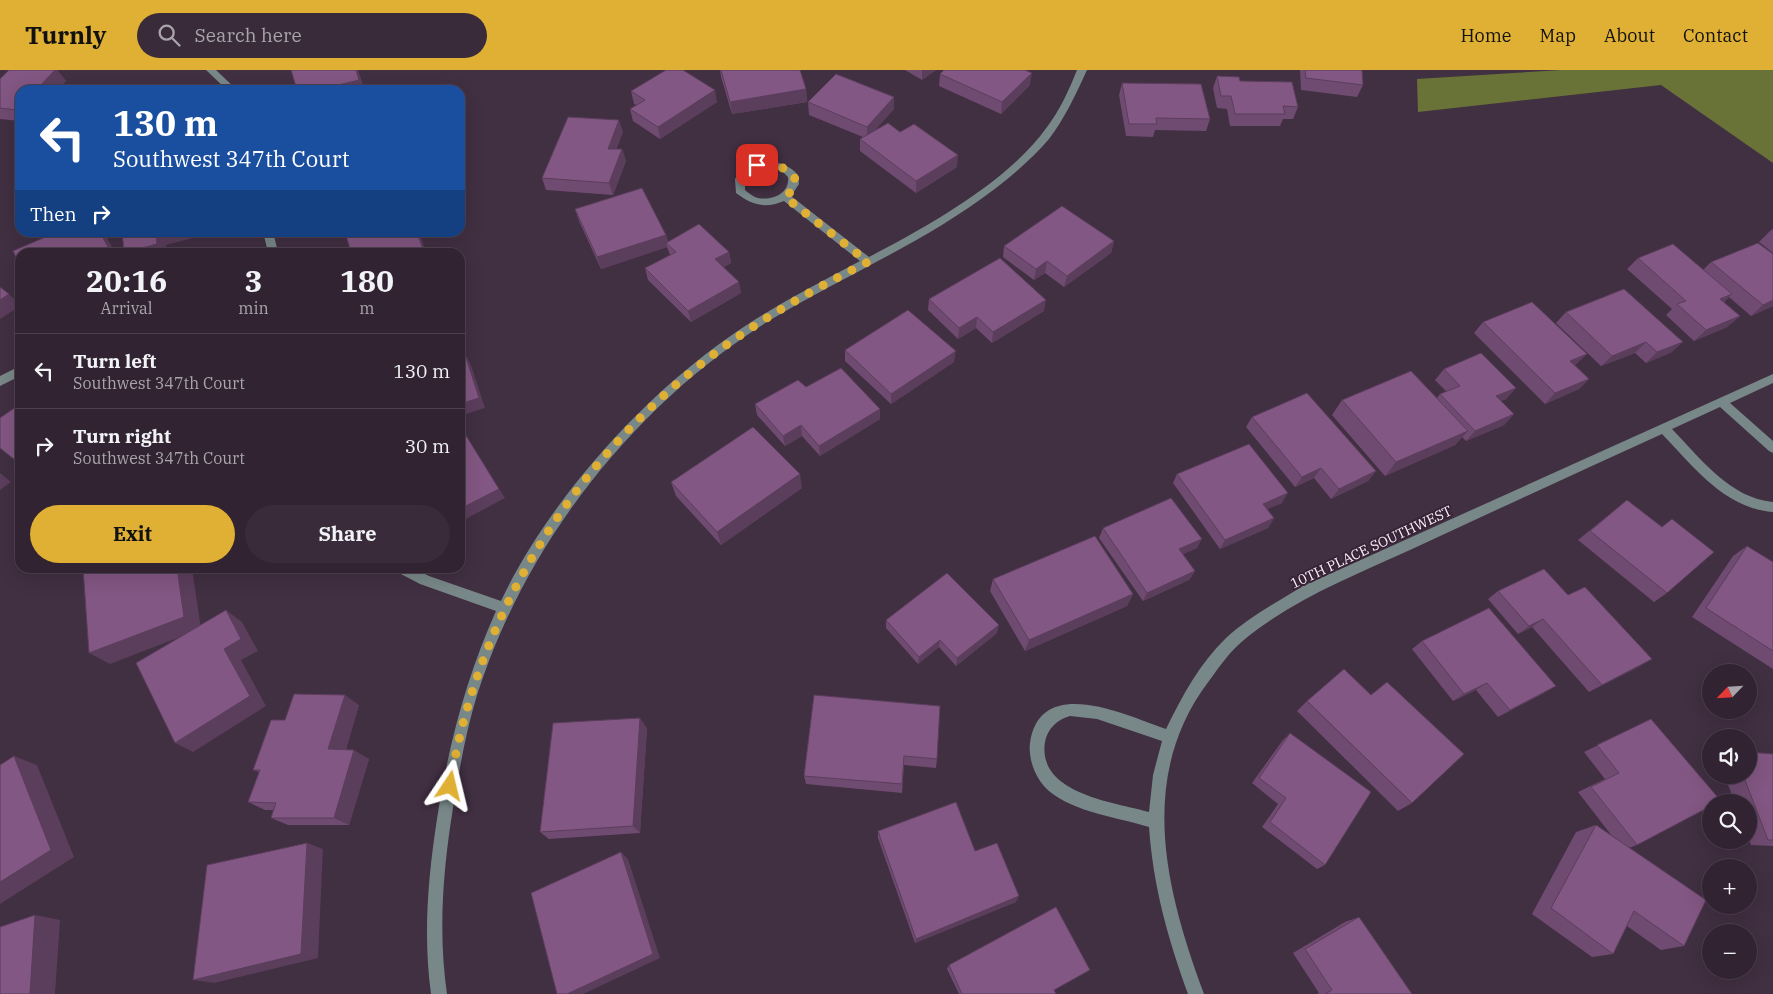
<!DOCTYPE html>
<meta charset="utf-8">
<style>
body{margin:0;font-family:"IBM Plex Serif",serif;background:#392b3a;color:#f1f3f6;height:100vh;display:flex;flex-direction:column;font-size:19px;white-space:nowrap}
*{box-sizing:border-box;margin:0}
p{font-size:16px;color:#a8a4ac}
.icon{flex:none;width:28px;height:28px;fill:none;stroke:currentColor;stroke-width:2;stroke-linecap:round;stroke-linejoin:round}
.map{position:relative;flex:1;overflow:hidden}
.sheet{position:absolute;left:15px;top:178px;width:450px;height:325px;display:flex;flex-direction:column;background:#312332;border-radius:15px;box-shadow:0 5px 20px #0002,0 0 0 1px #4c404d}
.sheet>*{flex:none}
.guide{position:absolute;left:15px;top:15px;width:450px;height:152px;border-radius:15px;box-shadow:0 5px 20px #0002,0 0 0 1px #4c404d;background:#1a4fa0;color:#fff;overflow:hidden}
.needle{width:32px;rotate:245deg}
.fabs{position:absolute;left:1702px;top:594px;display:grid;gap:10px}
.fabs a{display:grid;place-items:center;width:55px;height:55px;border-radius:50%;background:#312332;box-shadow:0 5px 20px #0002,0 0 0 1px #4c404d;font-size:25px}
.pin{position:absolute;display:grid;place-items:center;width:42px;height:42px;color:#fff;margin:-21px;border-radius:10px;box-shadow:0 2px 8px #0006}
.me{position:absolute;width:55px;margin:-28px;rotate:10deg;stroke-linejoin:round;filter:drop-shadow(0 0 4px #0008)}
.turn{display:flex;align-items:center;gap:18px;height:105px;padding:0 15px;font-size:22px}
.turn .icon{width:65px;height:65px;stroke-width:2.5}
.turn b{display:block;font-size:35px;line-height:42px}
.then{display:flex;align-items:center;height:48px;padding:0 15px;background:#0003;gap:10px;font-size:19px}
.eta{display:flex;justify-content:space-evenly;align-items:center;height:85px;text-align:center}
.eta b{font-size:30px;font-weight:700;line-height:35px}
.primary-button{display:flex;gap:10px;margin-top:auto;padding:10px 15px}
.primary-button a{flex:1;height:58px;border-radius:30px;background:#e0b034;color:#111;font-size:20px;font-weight:700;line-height:58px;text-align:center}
.primary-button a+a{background:#392b3a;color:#f1f3f6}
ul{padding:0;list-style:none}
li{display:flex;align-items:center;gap:15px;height:75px;padding:0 15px;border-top:1px solid #4c404d}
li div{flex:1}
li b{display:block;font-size:19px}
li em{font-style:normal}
header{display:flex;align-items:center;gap:30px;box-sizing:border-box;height:70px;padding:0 25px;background:#e0b034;color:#111}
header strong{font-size:24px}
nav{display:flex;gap:28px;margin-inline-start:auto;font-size:18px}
.search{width:350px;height:45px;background:#392b3a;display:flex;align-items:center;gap:12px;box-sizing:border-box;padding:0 18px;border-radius:28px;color:#a8a4ac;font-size:19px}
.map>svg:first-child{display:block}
.forest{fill:#697337}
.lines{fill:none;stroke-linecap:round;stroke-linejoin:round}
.minor{fill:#788788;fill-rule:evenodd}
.wall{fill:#704b71}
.shaded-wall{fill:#5b3d5c}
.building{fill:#825783;stroke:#5b3d5c}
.route{stroke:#e0b034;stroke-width:9;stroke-dasharray:0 16.2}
.labels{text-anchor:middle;stroke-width:4;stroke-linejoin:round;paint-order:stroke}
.street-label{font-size:14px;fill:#fbeffb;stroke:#372537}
</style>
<header>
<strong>Turnly</strong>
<div class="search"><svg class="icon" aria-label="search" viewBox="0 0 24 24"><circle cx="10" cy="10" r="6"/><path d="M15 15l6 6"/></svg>Search here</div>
<nav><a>Home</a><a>Map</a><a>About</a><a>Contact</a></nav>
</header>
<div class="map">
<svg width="1773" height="924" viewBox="0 0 1773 924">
<rect width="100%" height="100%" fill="#412f42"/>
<polygon class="forest" points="1561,0 1773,0 1773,93 1661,15 1418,42 1417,9"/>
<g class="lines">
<g class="minor">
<polygon points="206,0 216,0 237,20 227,20"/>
<path d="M1077,0H1087C1076,24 1065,48 1049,69C1034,87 1015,103 996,118C926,172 843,206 767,252C632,336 521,479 475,632C465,666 459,702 453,738C443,800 438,862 447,924H431C423,865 428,808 437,749C448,677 466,608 496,541L420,514L397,502L396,498H413L429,506L501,531C547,433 640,329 729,267C770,238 815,215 860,191L784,131C765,139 752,135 736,123L735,109C738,105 742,99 746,97C762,87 787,91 798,105L799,114L791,126L869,187C928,156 1008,112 1047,57C1060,40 1069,20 1077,0ZM767,97L782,101L788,107C790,123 773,131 758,128C753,127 749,123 745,120V110L752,101Z"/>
<polygon points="263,162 273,162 278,182 268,182"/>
<polygon points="20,296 20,306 0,316 0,306"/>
<path d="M1773,304V313L1730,333L1773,371V383L1769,381L1720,337L1672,359C1701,389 1730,428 1773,432V442C1724,438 1694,397 1662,364C1578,402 1494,441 1410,480C1353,506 1294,529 1245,569C1230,581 1220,596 1209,611C1136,707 1166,821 1204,924H1188C1168,869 1153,816 1149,757C1117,747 1076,743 1049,721C1036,710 1028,690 1030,673C1040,603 1128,646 1166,659C1182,626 1200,593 1226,568C1249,547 1277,532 1303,516ZM1070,646L1097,649L1162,671L1153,705L1149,742C1114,732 1037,724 1045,672C1047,659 1058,649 1070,646Z"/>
</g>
</g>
<g class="wall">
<polygon points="9,0 57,0 66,11 20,20 20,51 0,49 0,9"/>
<polygon points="720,0 800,0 806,19 807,32 732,44 721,7"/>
<polygon points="905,0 936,0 922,10"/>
<polygon points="1300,0 1362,0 1363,15 1357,27 1301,20"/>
<polygon points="940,4 1030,15 1001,44 939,16"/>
<polygon points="1217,6 1240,11 1298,37 1293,49 1283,49 1280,56 1230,56 1227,39 1217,38 1213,18"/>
<polygon points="1122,13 1210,49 1206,61 1155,60 1153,67 1126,66 1119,25"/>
<polygon points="631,21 717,32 660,69 633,51 630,39 637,35 634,34"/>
<polygon points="808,32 894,39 874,61 900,62 957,97 916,123 860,81 860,69 863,67 809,45"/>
<polygon points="623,62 616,79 622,79 626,91 613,125 546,120 542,108"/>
<polygon points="575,139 666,165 668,172 729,182 731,193 724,197 741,223 691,252 648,210 645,198 670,185 667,177 601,199 579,151"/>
<polygon points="1773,159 1773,183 1759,172 1771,160"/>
<polygon points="1114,171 1111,183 1064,217 1045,203 1034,210 1003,187 1004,176"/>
<polygon points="1773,184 1773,236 1751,246 1729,227 1724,232 1740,246 1727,257 1694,271 1666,245 1672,239 1627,199 1638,188 1703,200 1711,192"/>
<polygon points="1624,219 1672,282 1646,293 1635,283 1601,296 1556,253 1566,242"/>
<polygon points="929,229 1044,241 992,273 976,258 958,269 928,240"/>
<polygon points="1483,252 1587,284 1575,295 1589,309 1579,319 1545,334 1474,263"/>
<polygon points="845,280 954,292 891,334 845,291"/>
<polygon points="1444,299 1516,318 1506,329 1501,331 1514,344 1504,355 1466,371 1462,367 1455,375 1385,406 1332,345 1342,330 1437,328 1440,324 1447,322 1435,310"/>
<polygon points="806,317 880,339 880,349 820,386 802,366 785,376 757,345 755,334"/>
<polygon points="1252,347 1376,401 1368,411 1331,429 1314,408 1295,417 1246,357"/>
<polygon points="1177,404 1282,433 1267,439 1274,448 1268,458 1220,479 1173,413"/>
<polygon points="671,412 802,418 721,475 676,426"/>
<polygon points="1627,430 1662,457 1672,449 1667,523 1654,532 1578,470"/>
<polygon points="1103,458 1197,478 1183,484 1195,501 1189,510 1143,531 1099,468"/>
<polygon points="1747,476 1773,492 1773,599 1692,547 1733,486"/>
<polygon points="993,509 1133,524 1127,536 1025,581 990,521"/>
<polygon points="1498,521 1652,589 1589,622 1532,557 1518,564 1488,529"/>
<polygon points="886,550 997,563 956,596 939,577 918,594 886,558"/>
<polygon points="1422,571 1544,623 1498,647 1476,620 1453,631 1412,579"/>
<polygon points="814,625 937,689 936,698 904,695 902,723 806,714 804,706"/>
<polygon points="1307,631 1412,733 1398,741 1297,641"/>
<polygon points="359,635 346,679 369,689 349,755 288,755 271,748 273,740 265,740 248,732 259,702 253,700 285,650"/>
<polygon points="1651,649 1637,775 1629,778 1684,876 1661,880 1627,856 1613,884 1592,887 1532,844 1576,762 1596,755 1612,766 1578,722 1605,709 1584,682"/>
<polygon points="647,658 640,763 549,769 540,762"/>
<polygon points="1290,663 1325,795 1317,799 1262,757 1278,734 1252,713 1283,670"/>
<polygon points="1773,684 1773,776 1751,775 1749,770 1749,732 1735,732 1724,705 1749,705"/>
<polygon points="878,761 975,781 1016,832 915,873 878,768"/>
<polygon points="1359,847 1412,924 1317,924 1319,923 1293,883 1345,852"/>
<polygon points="949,895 1054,920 1056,924 959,924 947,899"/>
</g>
<g class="shaded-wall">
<polygon points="55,0 57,0 66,11 58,20 36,20"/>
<polygon points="356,0 358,0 365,20 339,20 338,15"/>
<polygon points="922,0 936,0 922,10"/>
<polygon points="1032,3 1030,15 1001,44 1002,32"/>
<polygon points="806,19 807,32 732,44 730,32"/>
<polygon points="715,20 717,32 660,69 658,57"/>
<polygon points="894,27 894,39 867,69 867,57"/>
<polygon points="20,37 20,44 17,40"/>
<polygon points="619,50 623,62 612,91 608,79"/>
<polygon points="622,79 626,91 613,125 609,113"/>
<polygon points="958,85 957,97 916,123 916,111"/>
<polygon points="100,162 103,162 106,166 115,182 97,182"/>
<polygon points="158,162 212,162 212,163 166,175 167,182 127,182 156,163"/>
<polygon points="417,162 419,162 426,182 424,182"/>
<polygon points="666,165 669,175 666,173 667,177 601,199 597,187"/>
<polygon points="1114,171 1111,183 1064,217 1067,206"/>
<polygon points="729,182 731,193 717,201 715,189"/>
<polygon points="1047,191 1045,203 1034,210 1036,199"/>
<polygon points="739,212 741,223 691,252 688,241"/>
<polygon points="9,224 20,235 20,236 0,249 0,230"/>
<polygon points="1732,224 1720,235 1720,229"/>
<polygon points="1046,230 1044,241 992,273 993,262"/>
<polygon points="1773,230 1773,236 1751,246 1763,235"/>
<polygon points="1740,246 1727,257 1694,271 1706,260"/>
<polygon points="977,247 976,258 958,269 959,258"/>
<polygon points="1646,272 1635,283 1601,296 1612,286"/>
<polygon points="1683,272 1672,282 1646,293 1657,282"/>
<polygon points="956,281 954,292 891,334 891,324"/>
<polygon points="465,284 471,295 485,338 460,346 460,334"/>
<polygon points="1587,284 1576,294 1560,302 1570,291"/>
<polygon points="1589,309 1579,319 1545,334 1555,323"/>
<polygon points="1516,318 1506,329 1487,337 1496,326"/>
<polygon points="880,339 880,349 820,386 819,376"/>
<polygon points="1514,344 1504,355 1466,371 1475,361"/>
<polygon points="801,355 802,366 785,376 783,366"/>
<polygon points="462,359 505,428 460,452 460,439"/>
<polygon points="1468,361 1455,375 1385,406 1396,392"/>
<polygon points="1321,398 1314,408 1295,417 1302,407"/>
<polygon points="1376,401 1368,411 1331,429 1339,419"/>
<polygon points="0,403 11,412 0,420"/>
<polygon points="800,404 802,418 721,475 717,462"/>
<polygon points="1288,423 1282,433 1257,443 1263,434"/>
<polygon points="1274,448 1268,458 1220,479 1225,470"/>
<polygon points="1202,469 1197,478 1174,488 1179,479"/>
<polygon points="177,498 192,498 201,559 110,594 89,583"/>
<polygon points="1195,501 1189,510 1143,531 1147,523"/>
<polygon points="1133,524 1127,536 1025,581 1029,570"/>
<polygon points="226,540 242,552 258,581 241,590 266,636 193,682 175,673 224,579"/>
<polygon points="1543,549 1532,557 1518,564 1529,556"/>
<polygon points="999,555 997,563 956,596 957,588"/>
<polygon points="940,570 939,577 918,594 919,587"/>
<polygon points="1652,589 1639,597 1589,622 1602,615"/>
<polygon points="1487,613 1476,620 1453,631 1464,624"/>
<polygon points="1556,616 1544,623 1498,647 1510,640"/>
<polygon points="345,625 359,635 343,688 328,679"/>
<polygon points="640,648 647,658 640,763 633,756"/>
<polygon points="354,680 369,689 349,755 334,748"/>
<polygon points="14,686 37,695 74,787 0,834 0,812"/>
<polygon points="307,773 323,779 318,888 214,913 193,910"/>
<polygon points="621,782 628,789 660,888 583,924 567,924"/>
<polygon points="1019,826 1016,832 915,873 916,869"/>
<polygon points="35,845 60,850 55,924 30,924"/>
</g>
<g class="building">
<polygon points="9,0 55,0 36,20 20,20 20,37 17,40 0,38 0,9"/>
<polygon points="291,0 356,0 359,10 338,15 339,20 297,20"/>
<polygon points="666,0 683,0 715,20 658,57 630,39 645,30 631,21"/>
<polygon points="721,0 800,0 806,19 730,32"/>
<polygon points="944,0 1025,0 1032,3 1002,32 940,4"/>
<polygon points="1305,0 1362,0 1363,15 1306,8"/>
<polygon points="836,4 894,27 867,57 808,32"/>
<polygon points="1217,6 1239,7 1240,11 1292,12 1298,37 1283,36 1285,44 1235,44 1231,26 1221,26"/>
<polygon points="1122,13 1201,14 1210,49 1156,48 1157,54 1129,54"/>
<polygon points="568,47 619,50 608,79 622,79 609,113 542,108"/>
<polygon points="888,53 900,62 914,54 958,85 916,111 860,69"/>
<polygon points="642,118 666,165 597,187 575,139"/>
<polygon points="1062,136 1114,171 1067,206 1047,191 1036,199 1004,176"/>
<polygon points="699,154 729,182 715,189 739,212 688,241 645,198 676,182 666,173"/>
<polygon points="57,162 100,162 108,177 97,182 20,182 20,195 13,181"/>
<polygon points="122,162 158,162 156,163 157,174 127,182 124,182"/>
<polygon points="345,162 417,162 424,182 340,182 350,179"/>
<polygon points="1758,173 1773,184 1773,230 1763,235 1711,192"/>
<polygon points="1673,174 1732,224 1720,229 1740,246 1706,260 1677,234 1686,231 1638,188"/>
<polygon points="1000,188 1046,230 993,262 977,247 959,258 929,229"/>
<polygon points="0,217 9,224 0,230"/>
<polygon points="1624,219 1683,272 1657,282 1646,272 1612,286 1566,242"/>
<polygon points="1532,232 1587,284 1570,291 1589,309 1555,323 1483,252"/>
<polygon points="908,240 956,281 891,324 845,280"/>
<polygon points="1481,283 1516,318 1496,326 1514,344 1475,361 1440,324 1460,316 1444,299"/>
<polygon points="465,284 479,328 460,334 460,286"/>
<polygon points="841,298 880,339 819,376 801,355 783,366 755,334 798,310 806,317"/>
<polygon points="1411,301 1468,361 1396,392 1342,330"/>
<polygon points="1307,323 1376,401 1339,419 1321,398 1302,407 1252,347"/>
<polygon points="20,334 20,394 0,378 0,348"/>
<polygon points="753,357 800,404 717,462 671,412"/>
<polygon points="462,359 499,419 460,439 460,360"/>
<polygon points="1249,374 1288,423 1263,434 1274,448 1225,470 1177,404"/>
<polygon points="1171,428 1202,469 1179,479 1195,501 1147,523 1103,458"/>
<polygon points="1627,430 1662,457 1672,449 1714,482 1667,523 1590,461"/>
<polygon points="1095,466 1133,524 1029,570 993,509"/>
<polygon points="1747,476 1773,492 1773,581 1706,538"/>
<polygon points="83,498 177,498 184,547 89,583"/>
<polygon points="1544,499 1568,525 1585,517 1652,589 1602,615 1543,549 1529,556 1498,521"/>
<polygon points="947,503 999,555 957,588 940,570 919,587 886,550"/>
<polygon points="1489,538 1556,616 1510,640 1487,613 1464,624 1422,571"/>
<polygon points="226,540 241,569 224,579 250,626 175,673 136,593"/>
<polygon points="1344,599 1371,625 1387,612 1464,684 1412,733 1307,631"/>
<polygon points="294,624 345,625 328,679 354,680 334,748 271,748 276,733 248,732 260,700 253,700 271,650 285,650"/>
<polygon points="814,625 940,636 937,689 904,686 902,714 804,706"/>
<polygon points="640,648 633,756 540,762 553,653"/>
<polygon points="1651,649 1721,731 1718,732 1711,732 1711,736 1637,775 1591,717 1619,703 1597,675"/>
<polygon points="1290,663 1371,722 1325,795 1270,752 1286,728 1259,708"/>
<polygon points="1749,682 1773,684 1773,770 1768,770 1743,705 1749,705"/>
<polygon points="14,686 51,780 0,812 0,695"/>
<polygon points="956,732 975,781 997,773 1019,826 916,869 878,761"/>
<polygon points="1596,755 1706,830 1684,876 1634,841 1613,884 1551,838"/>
<polygon points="307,773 301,884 193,910 207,795"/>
<polygon points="621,782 653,884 567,924 557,924 531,823"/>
<polygon points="1056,837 1090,900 1054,920 1056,924 962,924 949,895"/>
<polygon points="35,845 30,924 0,924 0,857"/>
<polygon points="1359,847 1412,924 1325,924 1332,920 1305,879"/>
</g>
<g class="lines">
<path class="route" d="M450,716C476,549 569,398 701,294C753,253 810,221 868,192L785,127C812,105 779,92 757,95"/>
</g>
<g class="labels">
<g class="street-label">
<text transform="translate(1371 477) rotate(-25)" y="5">10TH PLACE SOUTHWEST</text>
</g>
</g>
</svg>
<div class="fabs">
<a><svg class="needle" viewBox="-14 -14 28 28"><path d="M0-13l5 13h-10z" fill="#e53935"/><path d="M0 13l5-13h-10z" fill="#a8a4ac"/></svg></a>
<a><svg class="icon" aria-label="sound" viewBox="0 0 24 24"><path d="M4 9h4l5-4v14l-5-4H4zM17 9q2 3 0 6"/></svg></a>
<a><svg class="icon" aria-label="search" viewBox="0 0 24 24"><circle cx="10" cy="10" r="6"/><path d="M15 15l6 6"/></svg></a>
<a>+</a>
<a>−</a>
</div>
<div class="pin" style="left:757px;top:95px;background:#d93025"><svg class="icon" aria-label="arrive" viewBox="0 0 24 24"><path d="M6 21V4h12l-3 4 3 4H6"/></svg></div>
<svg class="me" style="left:450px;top:716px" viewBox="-20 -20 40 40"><path d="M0-17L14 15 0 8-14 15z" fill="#e0b034" stroke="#fff" stroke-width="4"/></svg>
<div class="guide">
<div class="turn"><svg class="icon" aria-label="left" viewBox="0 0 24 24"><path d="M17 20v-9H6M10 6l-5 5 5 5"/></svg><div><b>130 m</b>Southwest 347th Court</div></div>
<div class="then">Then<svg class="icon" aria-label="right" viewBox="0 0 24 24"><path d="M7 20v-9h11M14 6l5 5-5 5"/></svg></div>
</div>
<section class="sheet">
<div class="eta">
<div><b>20:16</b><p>Arrival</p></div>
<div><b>3</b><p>min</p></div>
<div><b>180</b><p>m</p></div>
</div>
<ul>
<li><svg class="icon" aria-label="left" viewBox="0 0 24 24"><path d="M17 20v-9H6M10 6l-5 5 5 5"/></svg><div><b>Turn left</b><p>Southwest 347th Court</p></div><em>130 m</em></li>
<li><svg class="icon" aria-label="right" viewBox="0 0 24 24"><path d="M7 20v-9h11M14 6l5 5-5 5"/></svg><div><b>Turn right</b><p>Southwest 347th Court</p></div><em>30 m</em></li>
</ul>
<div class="primary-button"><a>Exit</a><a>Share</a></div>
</section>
</div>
